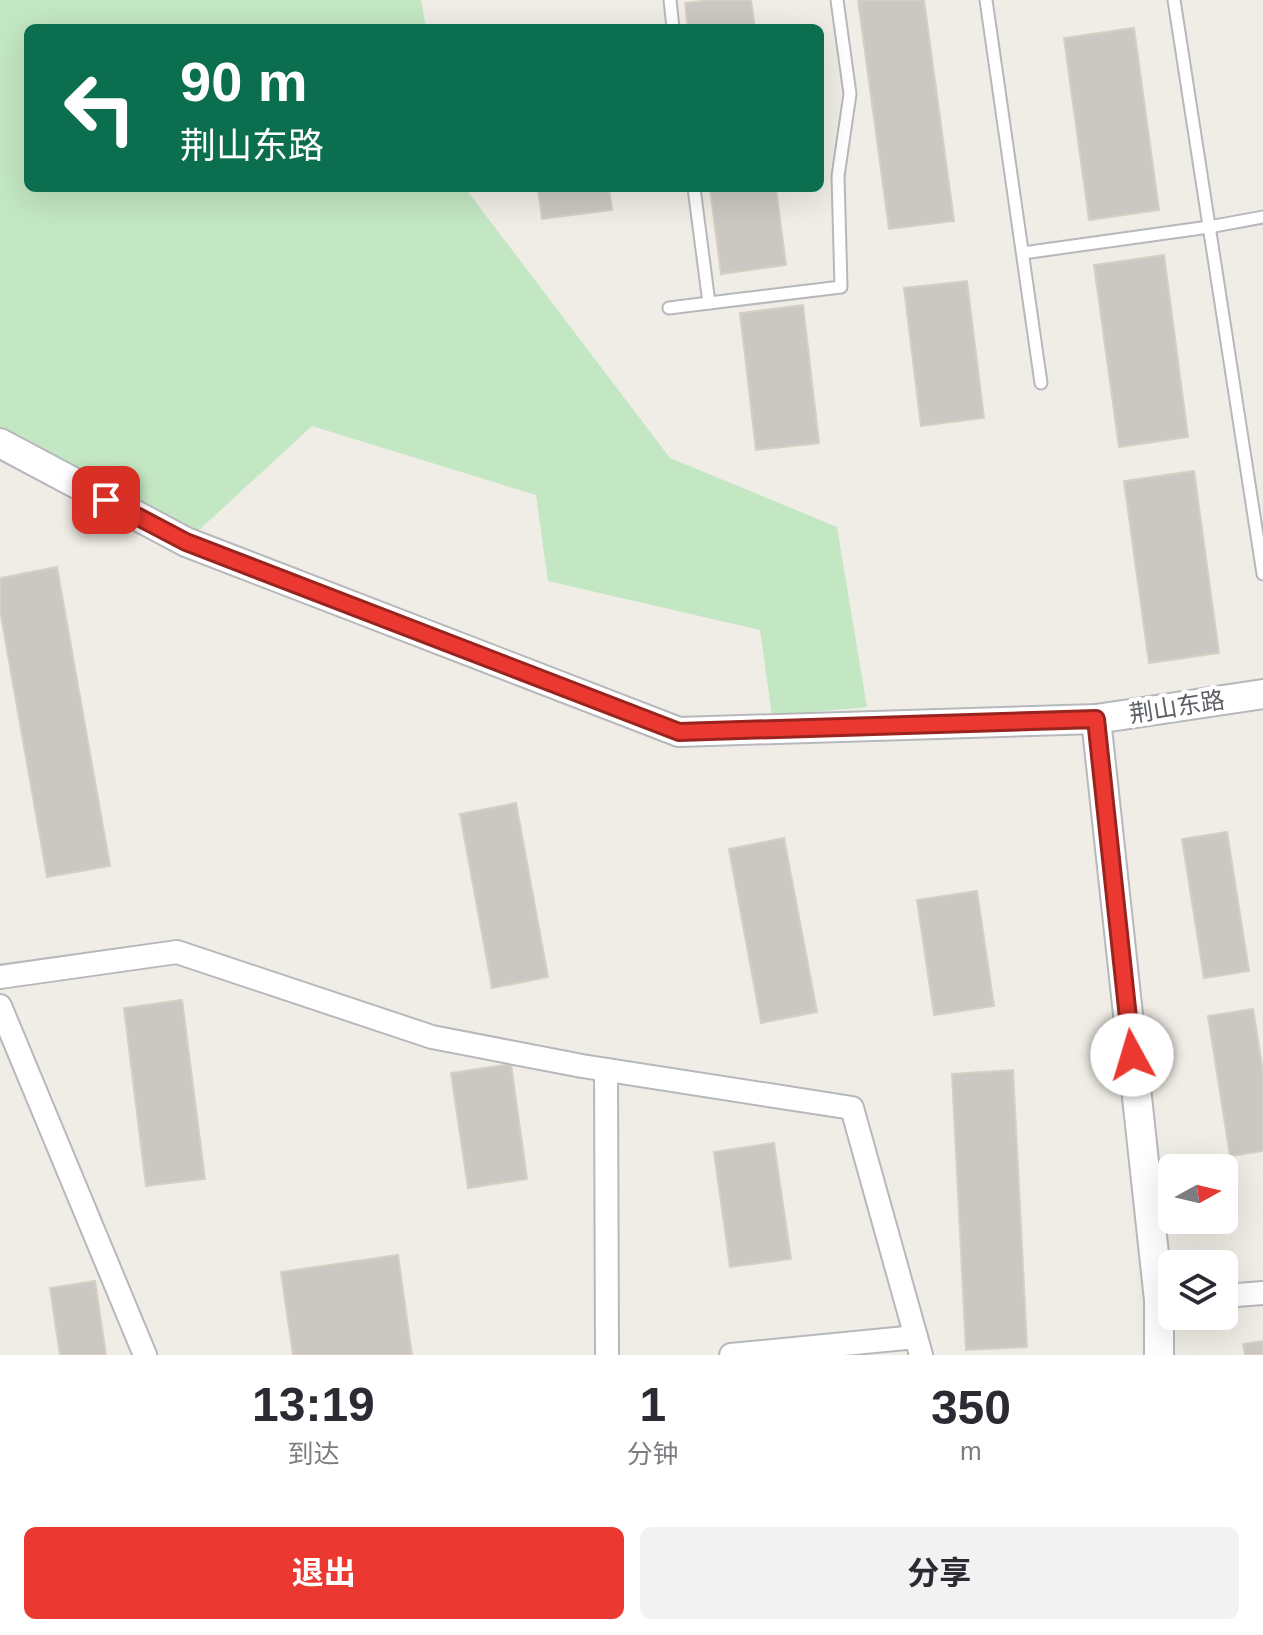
<!DOCTYPE html>
<html lang="zh">
<meta charset="utf-8">
<style>
body{margin:0;font-family:Helvetica,"Noto Sans SC",sans-serif;background:#f2f2f3;color:#2b2b33;height:100vh;display:flex;flex-direction:column;font-size:30px;white-space:nowrap}
*{box-sizing:border-box;margin:0}
p{font-size:26px;color:#7c7c81}
.icon{flex:none;width:44px;height:44px;fill:none;stroke:currentColor;stroke-width:2;stroke-linecap:round;stroke-linejoin:round}
.map{position:relative;height:1355px;overflow:hidden}
.side{display:flex;flex-direction:column;background:#fff;flex:1}
.side>*{flex:none}
.banner{position:absolute;left:24px;top:24px;width:800px;height:168px;border-radius:12px;box-shadow:0 8px 32px #0002;background:#0b6e4f;color:#fff;overflow:hidden}
.needle{width:52px;rotate:82deg}
.fabs{position:absolute;left:1158px;top:1154px;display:grid;gap:16px}
.fabs a{display:grid;place-items:center;width:80px;height:80px;border-radius:12px;background:#fff;box-shadow:0 8px 32px #0002;font-size:40px}
.pin{position:absolute;display:grid;place-items:center;width:68px;height:68px;color:#fff;margin:-34px;border-radius:16px;box-shadow:0 4px 12px #0006}
.me{position:absolute;width:88px;margin:-44px;rotate:354deg;stroke-linejoin:round;filter:drop-shadow(0 0 6px #0008)}
.turn{display:flex;align-items:center;gap:28px;height:168px;padding:0 24px;font-size:36px}
.turn .icon{width:104px;height:104px;stroke-width:2.5}
.turn b{display:block;font-size:56px;line-height:68px}
.eta{display:flex;justify-content:space-evenly;align-items:center;height:136px;text-align:center}
.eta b{font-size:48px;font-weight:700;line-height:56px}
.button{display:flex;gap:16px;margin-top:auto;padding:16px 24px}
.button a{flex:1;height:92px;border-radius:12px;background:#eb3830;color:#fff;font-size:32px;font-weight:700;line-height:92px;text-align:center}
.button a+a{background:#f2f2f3;color:#2b2b33}
.map>svg:first-child{display:block}
.green{fill:#c3e7c2}
.building{fill:#cbc8c3;stroke:#d5cfc4;stroke-width:2}
.lines{fill:none;stroke-linecap:round;stroke-linejoin:round}
.service-casing{stroke:#b6b8bc;stroke-width:15}
.minor-casing{stroke:#b6b8bc;stroke-width:26}
.tertiary-casing{stroke:#b6b8bc;stroke-width:32}
.service{stroke:#fff;stroke-width:11}
.minor{stroke:#fff;stroke-width:22}
.tertiary{stroke:#fff;stroke-width:28}
.route-casing{stroke:#99241f;stroke-width:20}
.route{stroke:#eb3830;stroke-width:14}
.labels{text-anchor:middle;stroke-width:8;stroke-linejoin:round;paint-order:stroke}
.street-label{font-size:24px;fill:#5d6166;stroke:#fff}
</style>
<div class="map">
<svg width="1263" height="1355" viewBox="0 0 1263 1355">
<rect width="100%" height="100%" fill="#f0ede6"/>
<polygon class="green" points="0,0 421,0 426,28 28,28 28,188 465,188 670,458 837,527 867,707 772,716 760,630 548,581 536,495 312,426 186,542 0,443"/>
<g class="building">
<polygon points="710,0 751,0 755,28 688,28 685,3"/>
<polygon points="858,0 924,0 954,221 889,229"/>
<polygon points="1134,28 1159,210 1089,220 1064,38"/>
<polygon points="538,188 609,188 612,210 542,219"/>
<polygon points="710,188 776,188 786,265 721,274"/>
<polygon points="1164,255 1188,437 1119,447 1094,265"/>
<polygon points="967,281 984,418 921,426 904,288"/>
<polygon points="803,305 819,443 756,450 740,313"/>
<polygon points="1194,471 1219,653 1149,663 1124,481"/>
<polygon points="57,567 110,866 47,877 0,610 0,578"/>
<polygon points="516,803 548,977 492,988 460,814"/>
<polygon points="1227,832 1249,971 1204,978 1182,839"/>
<polygon points="784,838 817,1012 761,1023 729,849"/>
<polygon points="977,891 994,1006 934,1015 917,900"/>
<polygon points="182,1000 205,1179 146,1186 124,1008"/>
<polygon points="1253,1009 1263,1072 1263,1151 1230,1156 1208,1016"/>
<polygon points="511,1064 527,1179 468,1188 451,1073"/>
<polygon points="1013,1070 1027,1347 966,1350 952,1074"/>
<polygon points="774,1143 791,1259 730,1267 714,1152"/>
<polygon points="398,1255 412,1355 293,1355 281,1272"/>
<polygon points="95,1281 106,1355 60,1355 50,1288"/>
<polygon points="1263,1341 1263,1355 1245,1355 1243,1344"/>
</g>
<g class="lines">
<defs>
<g id="service">
<polyline points="670,0 673,28"/>
<polyline points="986,0 1041,383"/>
<polyline points="1174,0 1263,574"/>
<polyline points="1023,253 1209,227 1263,217"/>
<polyline points="709,303 841,287 838,176 850,94 837,0"/>
<polyline points="669,308 709,303 694,188"/>
</g>
<g id="minor">
<polyline points="0,977 177,952 432,1037 582,1066 852,1108 921,1355"/>
<polyline points="0,1006 145,1355"/>
<polyline points="606,1070 607,1355"/>
<polyline points="1224,1296 1263,1293"/>
<polyline points="731,1355 916,1337"/>
</g>
<g id="tertiary">
<polyline points="0,443 186,542 679,732 1096,719 1263,694"/>
<polyline points="1096,719 1159,1300 1159,1355"/>
</g>
</defs>
<use href="#service" class="service-casing"/>
<use href="#minor" class="minor-casing"/>
<use href="#tertiary" class="tertiary-casing"/>
<use href="#service" class="service"/>
<use href="#minor" class="minor"/>
<use href="#tertiary" class="tertiary"/>
</g>
<g class="lines">
<defs>
<polyline id="route" points="106,500 186,542 679,732 1096,719 1132,1055"/>
</defs>
<use href="#route" class="route-casing"/>
<use href="#route" class="route"/>
</g>
<g class="labels">
<g class="street-label">
<text transform="translate(1177 707) rotate(-9)" y="8">荆山东路</text>
</g>
</g>
</svg>
<div class="fabs">
<a><svg class="needle" viewBox="-14 -14 28 28"><path d="M0-13l5 13h-10z" fill="#e53935"/><path d="M0 13l5-13h-10z" fill="#7c7c81"/></svg></a>
<a><svg class="icon" aria-label="layers" viewBox="0 0 24 24"><path d="M12 4l9 5-9 5-9-5zM3 14l9 5 9-5"/></svg></a>
</div>
<div class="pin" style="left:106px;top:500px;background:#d93025"><svg class="icon" aria-label="arrive" viewBox="0 0 24 24"><path d="M6 21V4h12l-3 4 3 4H6"/></svg></div>
<svg class="me" style="left:1132px;top:1055px" viewBox="-20 -20 40 40"><circle r="19" fill="#fff"/><path d="M0-13L10 11 0 6-10 11z" fill="#eb3830"/></svg>
<div class="banner">
<div class="turn"><svg class="icon" aria-label="left" viewBox="0 0 24 24"><path d="M17 20v-9H6M10 6l-5 5 5 5"/></svg><div><b>90 m</b>荆山东路</div></div>
</div>
</div>
<section class="side">
<div class="eta">
<div><b>13:19</b><p>到达</p></div>
<div><b>1</b><p>分钟</p></div>
<div><b>350</b><p>m</p></div>
</div>
<div class="button"><a>退出</a><a>分享</a></div>
</section>
